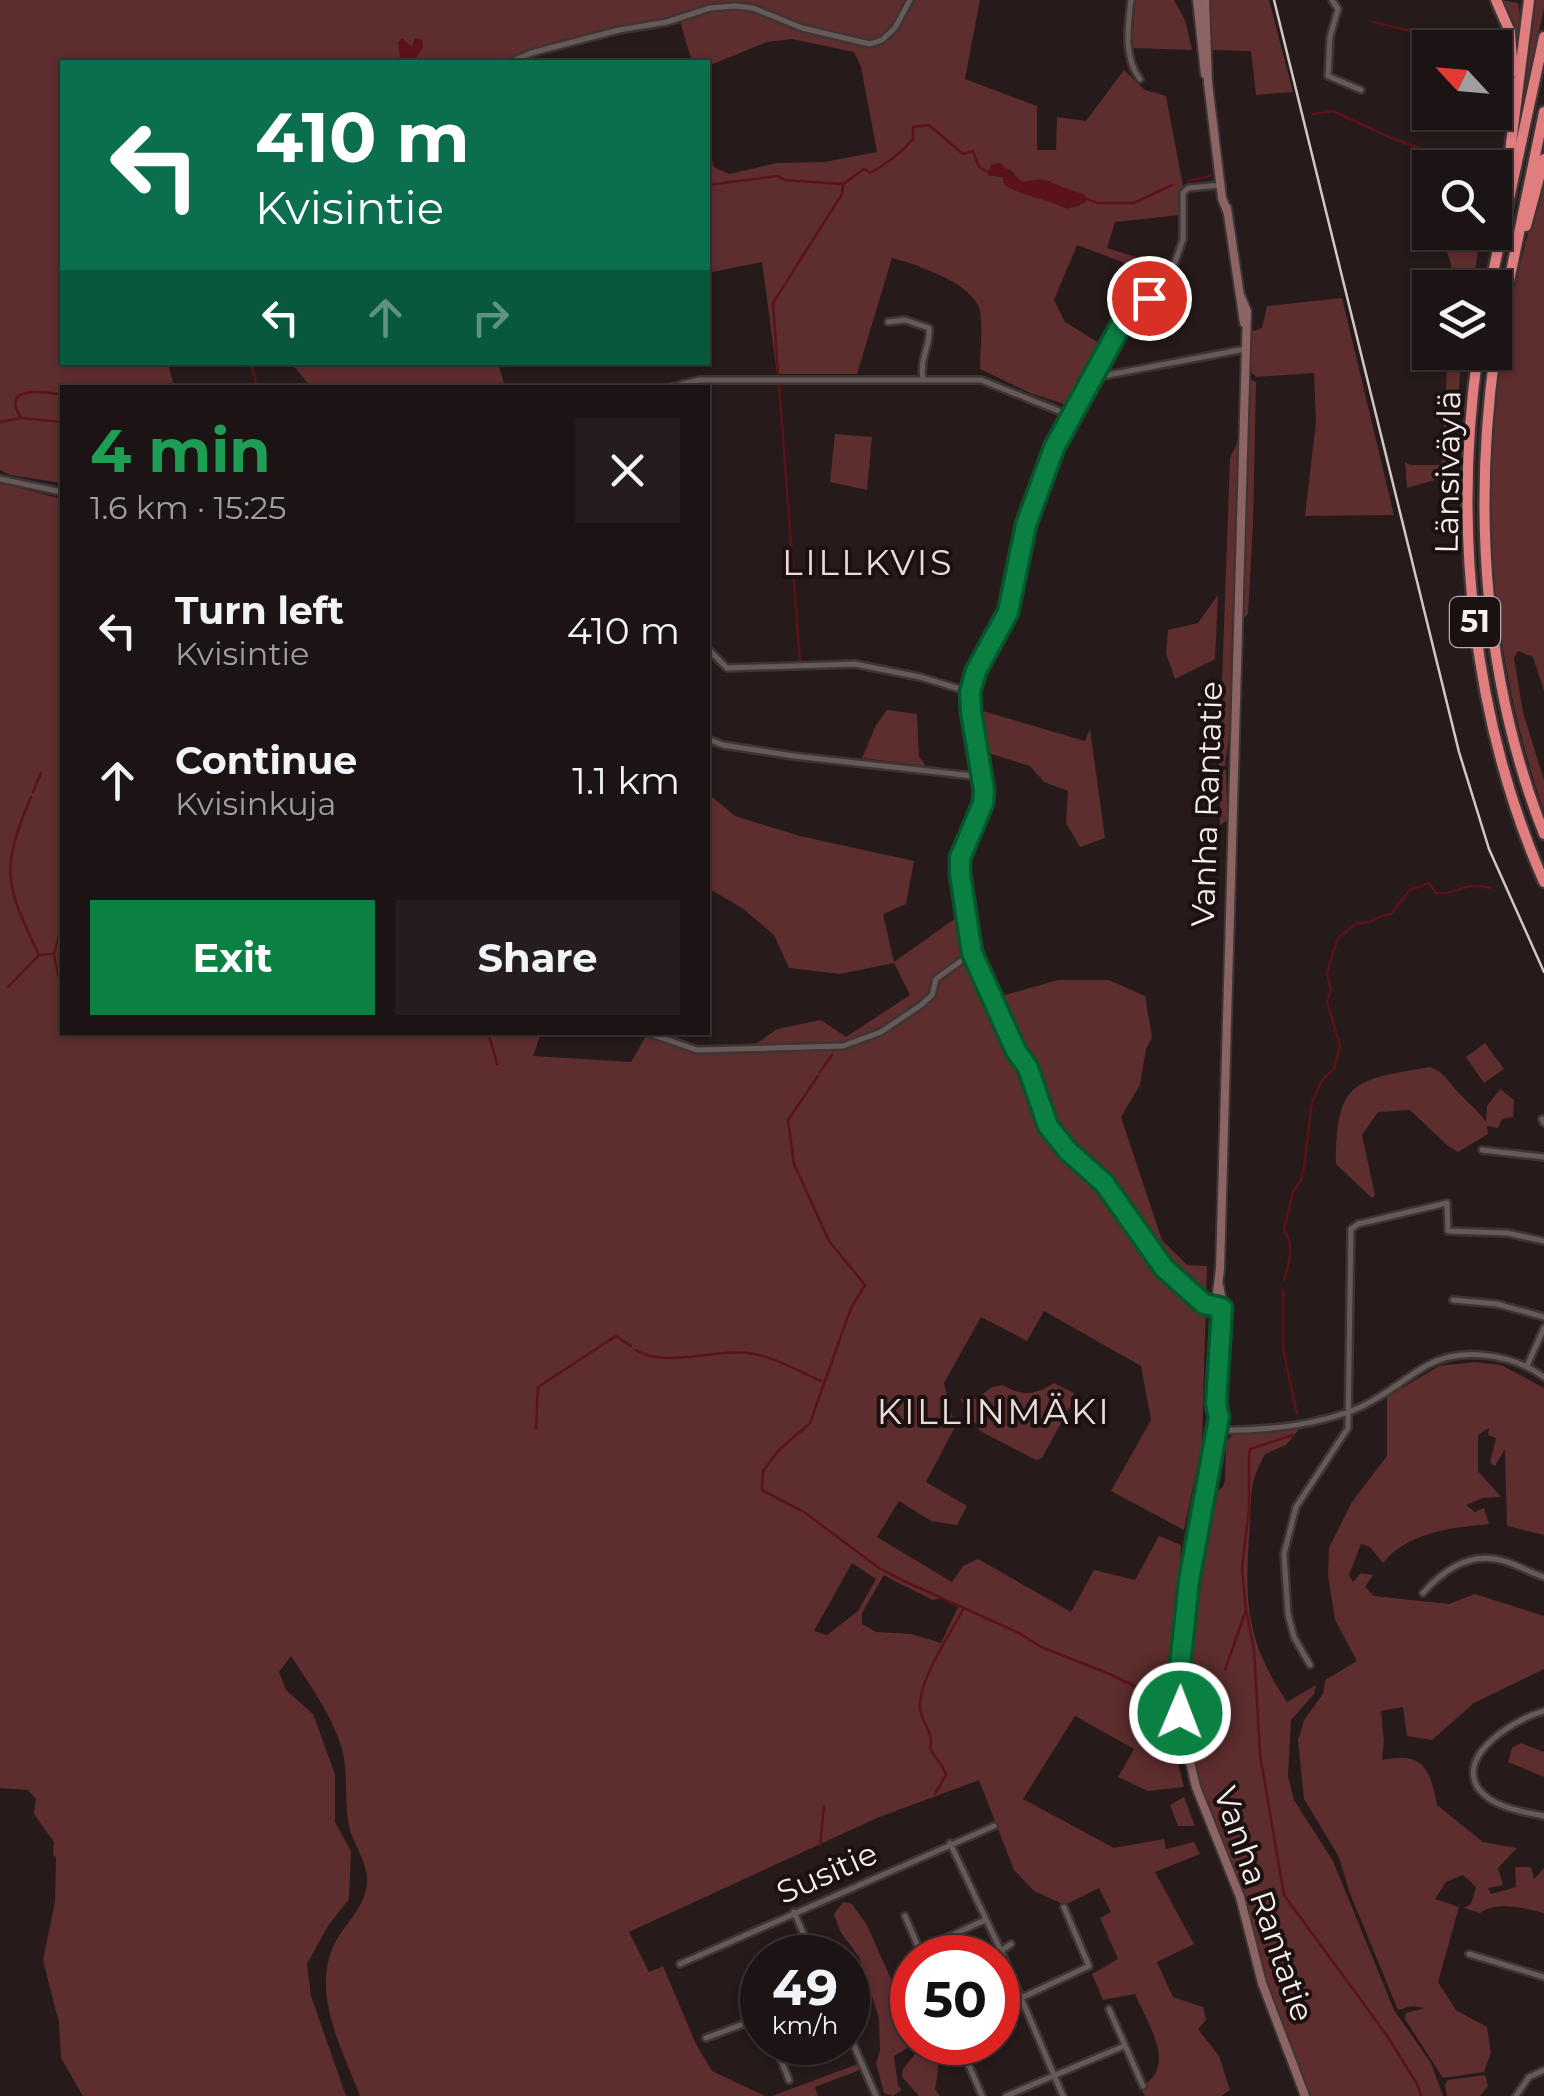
<!DOCTYPE html>
<meta charset="utf-8">
<style>
body{margin:0;font-family:Montserrat,sans-serif;background:#251d1d;color:#f1f3f6;height:100vh;display:flex;flex-direction:column;font-size:38px;white-space:nowrap}
*{box-sizing:border-box;margin:0}
p{font-size:32px;color:#a09ea0}
.icon{flex:none;width:55px;height:55px;fill:none;stroke:currentColor;stroke-width:2;stroke-linecap:round;stroke-linejoin:round}
.map{position:relative;flex:1;overflow:hidden}
.drawer{position:absolute;left:60px;top:385px;width:650px;height:650px;display:flex;flex-direction:column;background:#1c1414;border-radius:0px;box-shadow:0 2px 8px #0004,0 0 0 2px #3a3334}
.drawer>*{flex:none}
.guide{position:absolute;left:60px;top:60px;width:650px;height:305px;border-radius:0px;box-shadow:0 2px 8px #0004,0 0 0 2px #3a3334;background:#0b6e4f;color:#fff;overflow:hidden}
.needle{width:65px;rotate:296deg}
.tools{position:absolute;left:1412px;top:30px;display:grid;gap:20px}
.tools a{display:grid;place-items:center;width:100px;height:100px;border-radius:0px;background:#1c1414;box-shadow:0 2px 8px #0004,0 0 0 2px #3a3334;font-size:50px}
.speed{position:absolute;left:740px;top:1935px;display:flex;gap:20px;font-size:50px;font-weight:700;text-align:center}
.speed>*{display:grid;place-content:center;width:130px;height:130px;border-radius:50%;background:#1c1414;box-shadow:0 2px 8px #0004,0 0 0 2px #3a3334;line-height:1}
.speed small{font-size:25px;font-weight:400}
.speed .limit{border:15px solid #d22;background:#fff;color:#111}
.pin{position:absolute;display:grid;place-items:center;width:85px;height:85px;color:#fff;margin:-42px;border:5px solid #fff;border-radius:50%;box-shadow:0 2px 10px #0007}
.me{position:absolute;width:110px;margin:-55px;rotate:1deg;stroke-linejoin:round;filter:drop-shadow(0 0 8px #0008)}
.turn{display:flex;align-items:center;gap:35px;height:210px;padding:0 30px;font-size:45px}
.turn .icon{width:130px;height:130px;stroke-width:2.5}
.turn b{display:block;font-size:70px;line-height:85px}
.lanes{display:flex;align-items:center;height:95px;padding:0 30px;background:#0003;justify-content:center;gap:50px;direction:ltr}
.lanes .off{opacity:.35}
.round{display:grid;place-items:center;flex:none;width:105px;height:105px;border-radius:0px;background:#251d1d}
.headline{display:flex;align-items:center;justify-content:space-between;height:170px;padding:0 30px}
h1{font-size:60px;font-weight:700;line-height:75px;color:#1e9e55}
.cta{display:flex;gap:20px;margin-top:auto;padding:20px 30px}
.cta a{flex:1;height:115px;border-radius:0px;background:#0b8043;color:#fff;font-size:40px;font-weight:700;line-height:115px;text-align:center}
.cta a+a{background:#251d1d;color:#f1f3f6}
ul{padding:0;list-style:none}
li{display:flex;align-items:center;gap:30px;height:150px;padding:0 30px}
li div{flex:1}
li b{display:block;font-size:38px}
li em{font-style:normal}
.map>svg:first-child{display:block}
.green{fill:#5e2d2e;fill-rule:evenodd}
.water{fill:#5b121b}
.lines{fill:none;stroke-linecap:round;stroke-linejoin:round}
.stream{stroke:#5b121b;stroke-width:2.5}
.street-casing{stroke:#3d3434;stroke-width:10}
.secondary-casing{stroke:#3d3434;stroke-width:12}
.highway-casing{stroke:#3d3434;stroke-width:15}
.street{stroke:#685959;stroke-width:5}
.secondary{stroke:#8c6464;stroke-width:8}
.highway{stroke:#df7d7f;stroke-width:10}
.rail{stroke:#d1c7c7;stroke-width:2.5}
.route-casing{stroke:#07532c;stroke-width:25}
.route{stroke:#0b8043;stroke-width:18}
.labels{text-anchor:middle;stroke-width:8;stroke-linejoin:round;paint-order:stroke}
.shield{fill:#1c1111;stroke:#b5acac;stroke-width:2.5}
.shield-label{font-size:30px;font-weight:bold;fill:#f7eeee}
.street-label{font-size:32px;fill:#f7eeee;stroke:#1c1111}
.neighbourhood-label{font-size:35px;letter-spacing:2.5px;fill:#ecdbda;stroke:#1c1111}
</style>
<div class="map">
<svg width="1544" height="2096" viewBox="0 0 1544 2096">
<rect width="100%" height="100%" fill="#261a1a"/>
<g class="green">
<path d="M0,0H980L965,79L1037,106V150H1056L1057,117L1086,121L1124,70L1145,90L1166,96L1183,186L1179,196L1180,215L1115,222L1107,248L1171,268L1167,279L1077,245L1054,300L1065,322L1107,348L1070,413L1067,405L1030,393L980,369C980,351 983,329 980,311C974,283 917,265 892,258L857,374H777L762,262L708,273V146L714,167L729,174L777,163L824,162L877,152L861,67L854,52L792,39L767,42L708,66V62H692L678,15L531,51L506,62H62V362L168,363L174,387L62,388V483L10,475L0,470ZM992,164L1010,170L1022,182L1049,181L1058,187L1085,195L1079,206C1065,208 1060,205 1046,199C1026,191 1016,198 1003,177L987,175Z"/>
<polygon points="1135,0 1174,0 1185,20 1192,50 1132,48"/>
<polygon points="1208,0 1269,0 1293,92 1256,95 1251,51 1209,50"/>
<polygon points="1501,0 1518,3 1520,14 1517,52 1512,24"/>
<polygon points="1533,0 1544,0 1544,8 1511,162"/>
<path d="M1544,172V691L1533,657L1518,651L1514,658L1523,712L1544,780V811C1497,679 1476,504 1499,366C1510,301 1527,236 1544,172Z"/>
<polygon points="1441,233 1481,233 1472,287 1452,287 1451,264"/>
<polygon points="1342,298 1394,515 1305,516 1316,422 1314,373 1256,377 1250,371 1250,332 1262,328 1267,306"/>
<polygon points="1448,353 1462,353 1451,481 1442,478 1407,488 1405,462 1410,465 1439,465 1442,462"/>
<polygon points="291,363 498,363 505,387 311,387"/>
<polygon points="1251,380 1256,382 1253,525 1248,614 1240,622 1248,386"/>
<polygon points="835,434 872,437 867,490 830,482"/>
<polygon points="1239,439 1231,721 1225,766 1219,766 1230,458"/>
<path d="M0,483L62,499V1032L541,1033L533,1056L631,1062L646,1036L655,1034L697,1048H750L777,1029L821,1020L846,1037L910,995L894,963L840,974L789,968L774,935L742,908L708,888V786L711,796L735,816L800,836L914,861L906,904L883,914L894,962L956,918L991,999L1058,980H1109L1145,996L1152,1037L1146,1049L1140,1085L1121,1117L1162,1240L1187,1265L1207,1266L1202,1445L1184,1530L1111,1491L1151,1420L1141,1366L1044,1311L1027,1341L981,1317L944,1383L955,1427L926,1482L967,1506L957,1525L931,1521L899,1501L877,1537L952,1582L963,1566L978,1559L1071,1612L1094,1570L1135,1580L1159,1536L1181,1545C1178,1627 1161,1705 1184,1787L1148,1791L1118,1777L1134,1749L1075,1716L1023,1799L1114,1848L1164,1839L1166,1849L1194,1842L1200,1854L1155,1872L1194,1944L1157,1962L1173,1997L1203,2007L1206,2020L1198,2029L1219,2056L1230,2090L1221,2096H1145L1142,2091C1146,2081 1152,2080 1156,2072C1167,2050 1143,2014 1135,1994L1103,2000L1092,1974L1118,1959L1100,1918L1111,1912L1099,1888L1065,1905L1034,1891L1014,1870L979,1780L877,1818L629,1932L649,1972L663,1966L696,2044L712,2071L765,2096H360C342,2048 310,1992 335,1943C346,1922 364,1909 367,1883C369,1865 353,1844 349,1826C345,1805 347,1785 345,1765C341,1727 311,1687 291,1656L279,1672L286,1690L313,1714L335,1774V1822L351,1851L349,1899L328,1926L307,1964L311,1996L346,2096H83L61,2058L59,2023L43,1960L55,1902L56,1857L53,1855L54,1842L34,1814L36,1799L28,1790L0,1788ZM852,1563L876,1579L858,1611L827,1635L814,1631ZM884,1575C900,1585 915,1590 932,1600L941,1598L958,1607L941,1643L911,1634L876,1632L862,1624V1613Z"/>
<polygon points="1218,595 1215,659 1175,679 1166,653 1168,630 1198,623"/>
<polygon points="976,709 1085,741 1090,729 1105,838 1080,847 1066,823 1068,791 1044,782 1030,766 982,751"/>
<polygon points="887,710 917,714 919,756 926,766 862,758 876,725"/>
<polygon points="1220,770 1226,770 1228,820 1220,825"/>
<polygon points="1485,1043 1504,1069 1484,1083 1466,1057"/>
<path d="M1430,1067C1447,1073 1449,1085 1462,1096C1471,1106 1478,1110 1486,1122L1487,1106L1500,1089L1514,1100L1513,1117L1502,1119L1498,1128L1487,1126L1488,1134L1458,1152L1448,1146L1410,1110L1378,1112L1362,1135L1375,1195L1372,1198L1336,1164C1336,1080 1354,1080 1430,1067Z"/>
<path d="M1475,1362L1501,1365L1544,1388V1535L1507,1526L1505,1449L1495,1466L1490,1463L1496,1438L1488,1435L1489,1428L1478,1435V1471L1501,1497L1483,1498L1466,1505L1475,1512L1484,1508L1489,1524C1453,1527 1406,1533 1383,1563L1370,1547L1361,1544L1349,1575L1353,1582L1361,1573L1373,1575L1365,1587L1374,1596L1449,1604L1475,1594L1544,1616V1669L1474,1703L1432,1740L1407,1736L1403,1707L1381,1711L1384,1741L1382,1760C1423,1751 1430,1768 1437,1805L1483,1842L1517,1848L1498,1868L1503,1885L1488,1888L1491,1894L1516,1887L1515,1867H1531L1534,1879L1544,1868V1913C1524,1908 1497,1901 1480,1913L1464,1908L1471,1904L1476,1887L1463,1875L1446,1882L1435,1899L1459,1907L1438,1982L1456,2010L1487,2027L1491,2053L1484,2072L1443,2078L1405,2019L1406,2013L1425,2008L1412,2006L1398,2010L1349,1891L1339,1857L1304,1799L1298,1740L1304,1720L1323,1694L1325,1680L1357,1661L1335,1620L1328,1575L1329,1548L1352,1502L1387,1456V1397L1439,1366Z"/>
<path d="M1054,1383L1074,1393V1399L1042,1458L1036,1460L980,1431L960,1399H976L992,1387L1003,1385C1023,1397 1034,1395 1054,1383Z"/>
<path d="M1300,1428L1286,1445L1265,1454C1249,1485 1252,1488 1250,1522C1245,1596 1243,1637 1287,1702L1316,1685L1314,1694L1291,1720L1288,1776L1294,1800L1333,1861L1394,2010L1431,2063L1443,2096H1309L1263,1974L1249,1910L1209,1812L1193,1761L1181,1710L1192,1588L1205,1513L1213,1494L1223,1487L1225,1479L1226,1442L1233,1434Z"/>
<polygon points="1521,1743 1544,1752 1544,1777 1508,1762 1512,1748"/>
<polygon points="1184,1797 1195,1826 1178,1826 1170,1805"/>
<path d="M843,1902L852,1904L867,1925L901,2002L903,2021L912,2036V2042L929,2043C942,2057 938,2071 935,2089L940,2096H919L902,2077L903,2069L915,2054L909,2047L894,2056L898,2086L902,2090L893,2096L884,2093L876,2063L880,2051L879,2018L859,1957L840,1931L834,1914Z"/>
<polygon points="858,2064 860,2070 815,2087 818,2096 772,2096"/>
<polygon points="1485,2075 1488,2086 1480,2096 1447,2096 1445,2084 1448,2080"/>
</g>
<g class="water">
<polygon points="402,38 412,47 415,38 422,40 423,47 414,62 400,61 398,42"/>
<path d="M1000,163L1022,182L1041,179L1085,195L1086,202L1067,209C1045,198 1024,197 1004,185L1003,177L987,175L992,164Z"/>
</g>
<g class="lines">
<g class="stream">
<polyline points="1373,22 1453,41"/>
<polyline points="1464,44 1505,48"/>
<polyline points="1313,114 1333,111 1391,138 1476,168"/>
<polyline points="1488,168 1498,161"/>
<polyline points="1188,181 1214,175"/>
<path d="M708,185L778,176L785,180L843,184L864,169L870,173C885,165 902,152 913,139V127L929,125L963,154L973,151L979,167L989,172"/>
<polyline points="1087,199 1097,203 1134,203 1172,185"/>
<polyline points="251,362 257,388"/>
<polyline points="778,373 773,303 842,194 843,185"/>
<polyline points="779,385 800,662"/>
<path d="M21,418C0,385 43,392 60,394"/>
<polyline points="0,422 21,418 62,422"/>
<polyline points="33,792 41,773"/>
<path d="M31,797C0,870 5,884 39,955"/>
<polyline points="62,924 54,954 62,995"/>
<polyline points="8,987 39,955 52,954"/>
<polyline points="488,1032 497,1064"/>
<polyline points="820,1072 832,1055"/>
<polyline points="818,1076 788,1120 794,1164 829,1241 865,1285 851,1308 810,1423 778,1451 763,1471 762,1490 804,1512 879,1568 904,1581 1019,1633 1041,1647 1105,1672 1160,1698"/>
<path d="M1284,1280C1289,1263 1295,1246 1284,1230L1293,1192L1301,1180L1304,1167L1312,1102L1322,1080L1334,1069L1340,1046L1327,1002L1331,990L1327,973L1338,938L1357,923C1370,925 1378,915 1391,914L1410,890L1429,883L1436,893C1459,895 1462,881 1490,888"/>
<polyline points="1283,1290 1283,1348 1297,1414"/>
<path d="M636,1350C665,1369 719,1347 754,1354C777,1358 800,1372 821,1381"/>
<polyline points="536,1429 538,1387 616,1336 631,1346"/>
<polyline points="1225,1670 1246,1610"/>
<polyline points="1260,1753 1254,1649 1246,1610 1242,1568 1249,1509 1249,1456 1250,1449 1293,1435"/>
<polyline points="1260,1755 1284,1895 1388,2037 1417,2084 1421,2096"/>
<path d="M935,1794L946,1775C942,1763 935,1759 930,1748C935,1732 918,1719 920,1703C922,1675 950,1634 964,1608"/>
<polyline points="820,1846 824,1806"/>
</g>
<defs>
<g id="street">
<path d="M1131,0C1128,26 1123,57 1140,79"/>
<polyline points="1332,0 1338,9 1330,37 1328,76 1361,90"/>
<polyline points="510,62 531,53 619,30 667,22 710,8 735,6 753,8 802,28 870,44 882,40 895,28 910,0"/>
<polyline points="1172,271 1183,239 1183,193 1188,188 1222,185"/>
<path d="M888,322L905,320L929,328C931,345 919,359 923,379"/>
<polyline points="1092,378 1125,318 1149,299"/>
<polyline points="668,388 699,380 981,380 1069,415"/>
<polyline points="0,479 62,492"/>
<polyline points="708,649 727,668 855,664 920,677 970,692"/>
<polyline points="708,739 723,745 794,756 982,777"/>
<polyline points="645,1032 697,1050 843,1046 881,1032 921,1005 932,995 936,979 972,953"/>
<polyline points="1542,1119 1544,1123"/>
<polyline points="1482,1150 1544,1157"/>
<polyline points="1453,1300 1497,1304 1544,1317"/>
<path d="M1218,1308C1165,1297 1134,1219 1102,1181C1085,1161 1062,1150 1049,1127C1038,1109 1039,1088 1029,1069C1009,1034 974,969 967,930C961,900 955,869 966,840C972,823 982,808 984,790L970,692L987,647L1009,612L1027,525L1042,478L1069,415L1092,378L1245,349"/>
<polyline points="1527,1366 1544,1328"/>
<path d="M1216,1430C1260,1431 1304,1427 1346,1413C1376,1403 1400,1381 1426,1366C1461,1346 1512,1354 1544,1377"/>
<path d="M1423,1593C1445,1568 1473,1550 1507,1562C1520,1566 1531,1573 1544,1577"/>
<polyline points="1310,1665 1294,1637 1288,1614 1284,1554 1296,1507 1348,1428 1351,1229 1358,1224 1447,1203 1448,1231 1507,1233 1544,1241"/>
<path d="M1544,1711C1518,1718 1456,1753 1478,1788C1491,1807 1523,1812 1544,1816"/>
<polyline points="950,1843 1001,1951 1063,2096"/>
<polyline points="794,1912 814,1958"/>
<polyline points="905,1916 923,1958"/>
<polyline points="920,1950 985,1920"/>
<polyline points="1001,1951 1011,1944"/>
<polyline points="1469,1954 1544,1977"/>
<polyline points="680,1964 994,1826"/>
<polyline points="1021,1998 1089,1966 1064,1907"/>
<polyline points="1109,2009 1143,2086"/>
<polyline points="848,2032 876,2096"/>
<polyline points="706,2038 762,2017"/>
<polyline points="774,2042 789,2080"/>
<polyline points="959,2042 982,2096"/>
<polyline points="1006,2096 1124,2046"/>
<polyline points="1516,2096 1529,2077 1544,2070"/>
</g>
<g id="secondary">
<polyline points="1197,0 1205,74"/>
<polyline points="1205,0 1208,83 1222,198 1227,211"/>
<polyline points="1227,208 1244,323"/>
<polyline points="1219,1323 1216,1301 1220,1269 1247,311 1241,297"/>
<polyline points="1216,1404 1219,1417 1189,1581 1180,1666 1181,1724 1196,1787 1240,1897 1262,1983 1305,2096"/>
<polyline points="1216,1409 1222,1301 1219,1285"/>
</g>
<g id="highway">
<polyline points="1496,0 1510,32 1513,71"/>
<polyline points="1506,213 1544,37"/>
<polyline points="1526,226 1544,159"/>
<polyline points="1497,255 1529,0"/>
<polyline points="1490,288 1498,249"/>
<polyline points="1495,349 1544,112"/>
<path d="M1478,352C1453,528 1472,719 1544,882"/>
<path d="M1495,352C1473,513 1484,682 1544,834"/>
</g>
</defs>
<use href="#street" class="street-casing"/>
<use href="#secondary" class="secondary-casing"/>
<use href="#highway" class="highway-casing"/>
<use href="#street" class="street"/>
<use href="#secondary" class="secondary"/>
<use href="#highway" class="highway"/>
<polyline class="rail" points="1274,0 1459,752 1489,849 1544,972"/>
</g>
<g class="lines">
<defs>
<polyline id="route" points="1149,298 1122,323 1054,448 1026,525 1008,612 976,671 970,692 971,712 984,790 983,803 960,858 960,874 972,953 1016,1051 1028,1068 1048,1126 1068,1151 1104,1183 1164,1268 1204,1304 1222,1308 1216,1404 1219,1417 1189,1581 1180,1666 1180,1713"/>
</defs>
<use href="#route" class="route-casing"/>
<use href="#route" class="route"/>
</g>
<g class="labels">
<rect class="shield" x="1450" y="597" width="50" height="50" rx="8"/>
<g class="shield-label">
<text x="1475" y="632">51</text>
</g>
<g class="street-label">
<text transform="translate(1448 472) rotate(-89)" y="11">Länsiväylä</text>
<text transform="translate(1207 804) rotate(-88)" y="11">Vanha Rantatie</text>
<text transform="translate(827 1873) rotate(-24)" y="11">Susitie</text>
<text transform="translate(1264 1904) rotate(71)" y="11">Vanha Rantatie</text>
</g>
<g class="neighbourhood-label">
<text x="868" y="575">LILLKVIS</text>
<text x="994" y="1424">KILLINMÄKI</text>
</g>
</g>
</svg>
<div class="tools">
<a><svg class="needle" viewBox="-14 -14 28 28"><path d="M0-13l5 13h-10z" fill="#e53935"/><path d="M0 13l5-13h-10z" fill="#a09ea0"/></svg></a>
<a><svg class="icon" aria-label="search" viewBox="0 0 24 24"><circle cx="10" cy="10" r="6"/><path d="M15 15l6 6"/></svg></a>
<a><svg class="icon" aria-label="layers" viewBox="0 0 24 24"><path d="M12 4l9 5-9 5-9-5zM3 14l9 5 9-5"/></svg></a>
</div>
<div class="speed"><div>49<small>km/h</small></div><div class="limit">50</div></div>
<div class="pin" style="left:1149px;top:298px;background:#d93025"><svg class="icon" aria-label="arrive" viewBox="0 0 24 24"><path d="M6 21V4h12l-3 4 3 4H6"/></svg></div>
<svg class="me" style="left:1180px;top:1713px" viewBox="-20 -20 40 40"><circle r="17" fill="#0b8043" stroke="#fff" stroke-width="3"/><path d="M0-11L8 9 0 5-8 9z" fill="#fff"/></svg>
<div class="guide">
<div class="turn"><svg class="icon" aria-label="left" viewBox="0 0 24 24"><path d="M17 20v-9H6M10 6l-5 5 5 5"/></svg><div><b>410 m</b>Kvisintie</div></div>
<div class="lanes"><svg class="icon" aria-label="left" viewBox="0 0 24 24"><path d="M17 20v-9H6M10 6l-5 5 5 5"/></svg><svg class="icon off" aria-label="ahead" viewBox="0 0 24 24"><path d="M12 20V5M6 11l6-6 6 6"/></svg><svg class="icon off" aria-label="right" viewBox="0 0 24 24"><path d="M7 20v-9h11M14 6l5 5-5 5"/></svg></div>
</div>
<section class="drawer">
<div class="headline"><div><h1>4 min</h1><p>1.6 km · 15:25</p></div><a class="round"><svg class="icon" aria-label="close" viewBox="0 0 24 24"><path d="M6 6l12 12M18 6L6 18"/></svg></a></div>
<ul>
<li><svg class="icon" aria-label="left" viewBox="0 0 24 24"><path d="M17 20v-9H6M10 6l-5 5 5 5"/></svg><div><b>Turn left</b><p>Kvisintie</p></div><em>410 m</em></li>
<li><svg class="icon" aria-label="ahead" viewBox="0 0 24 24"><path d="M12 20V5M6 11l6-6 6 6"/></svg><div><b>Continue</b><p>Kvisinkuja</p></div><em>1.1 km</em></li>
</ul>
<div class="cta"><a>Exit</a><a>Share</a></div>
</section>
</div>
